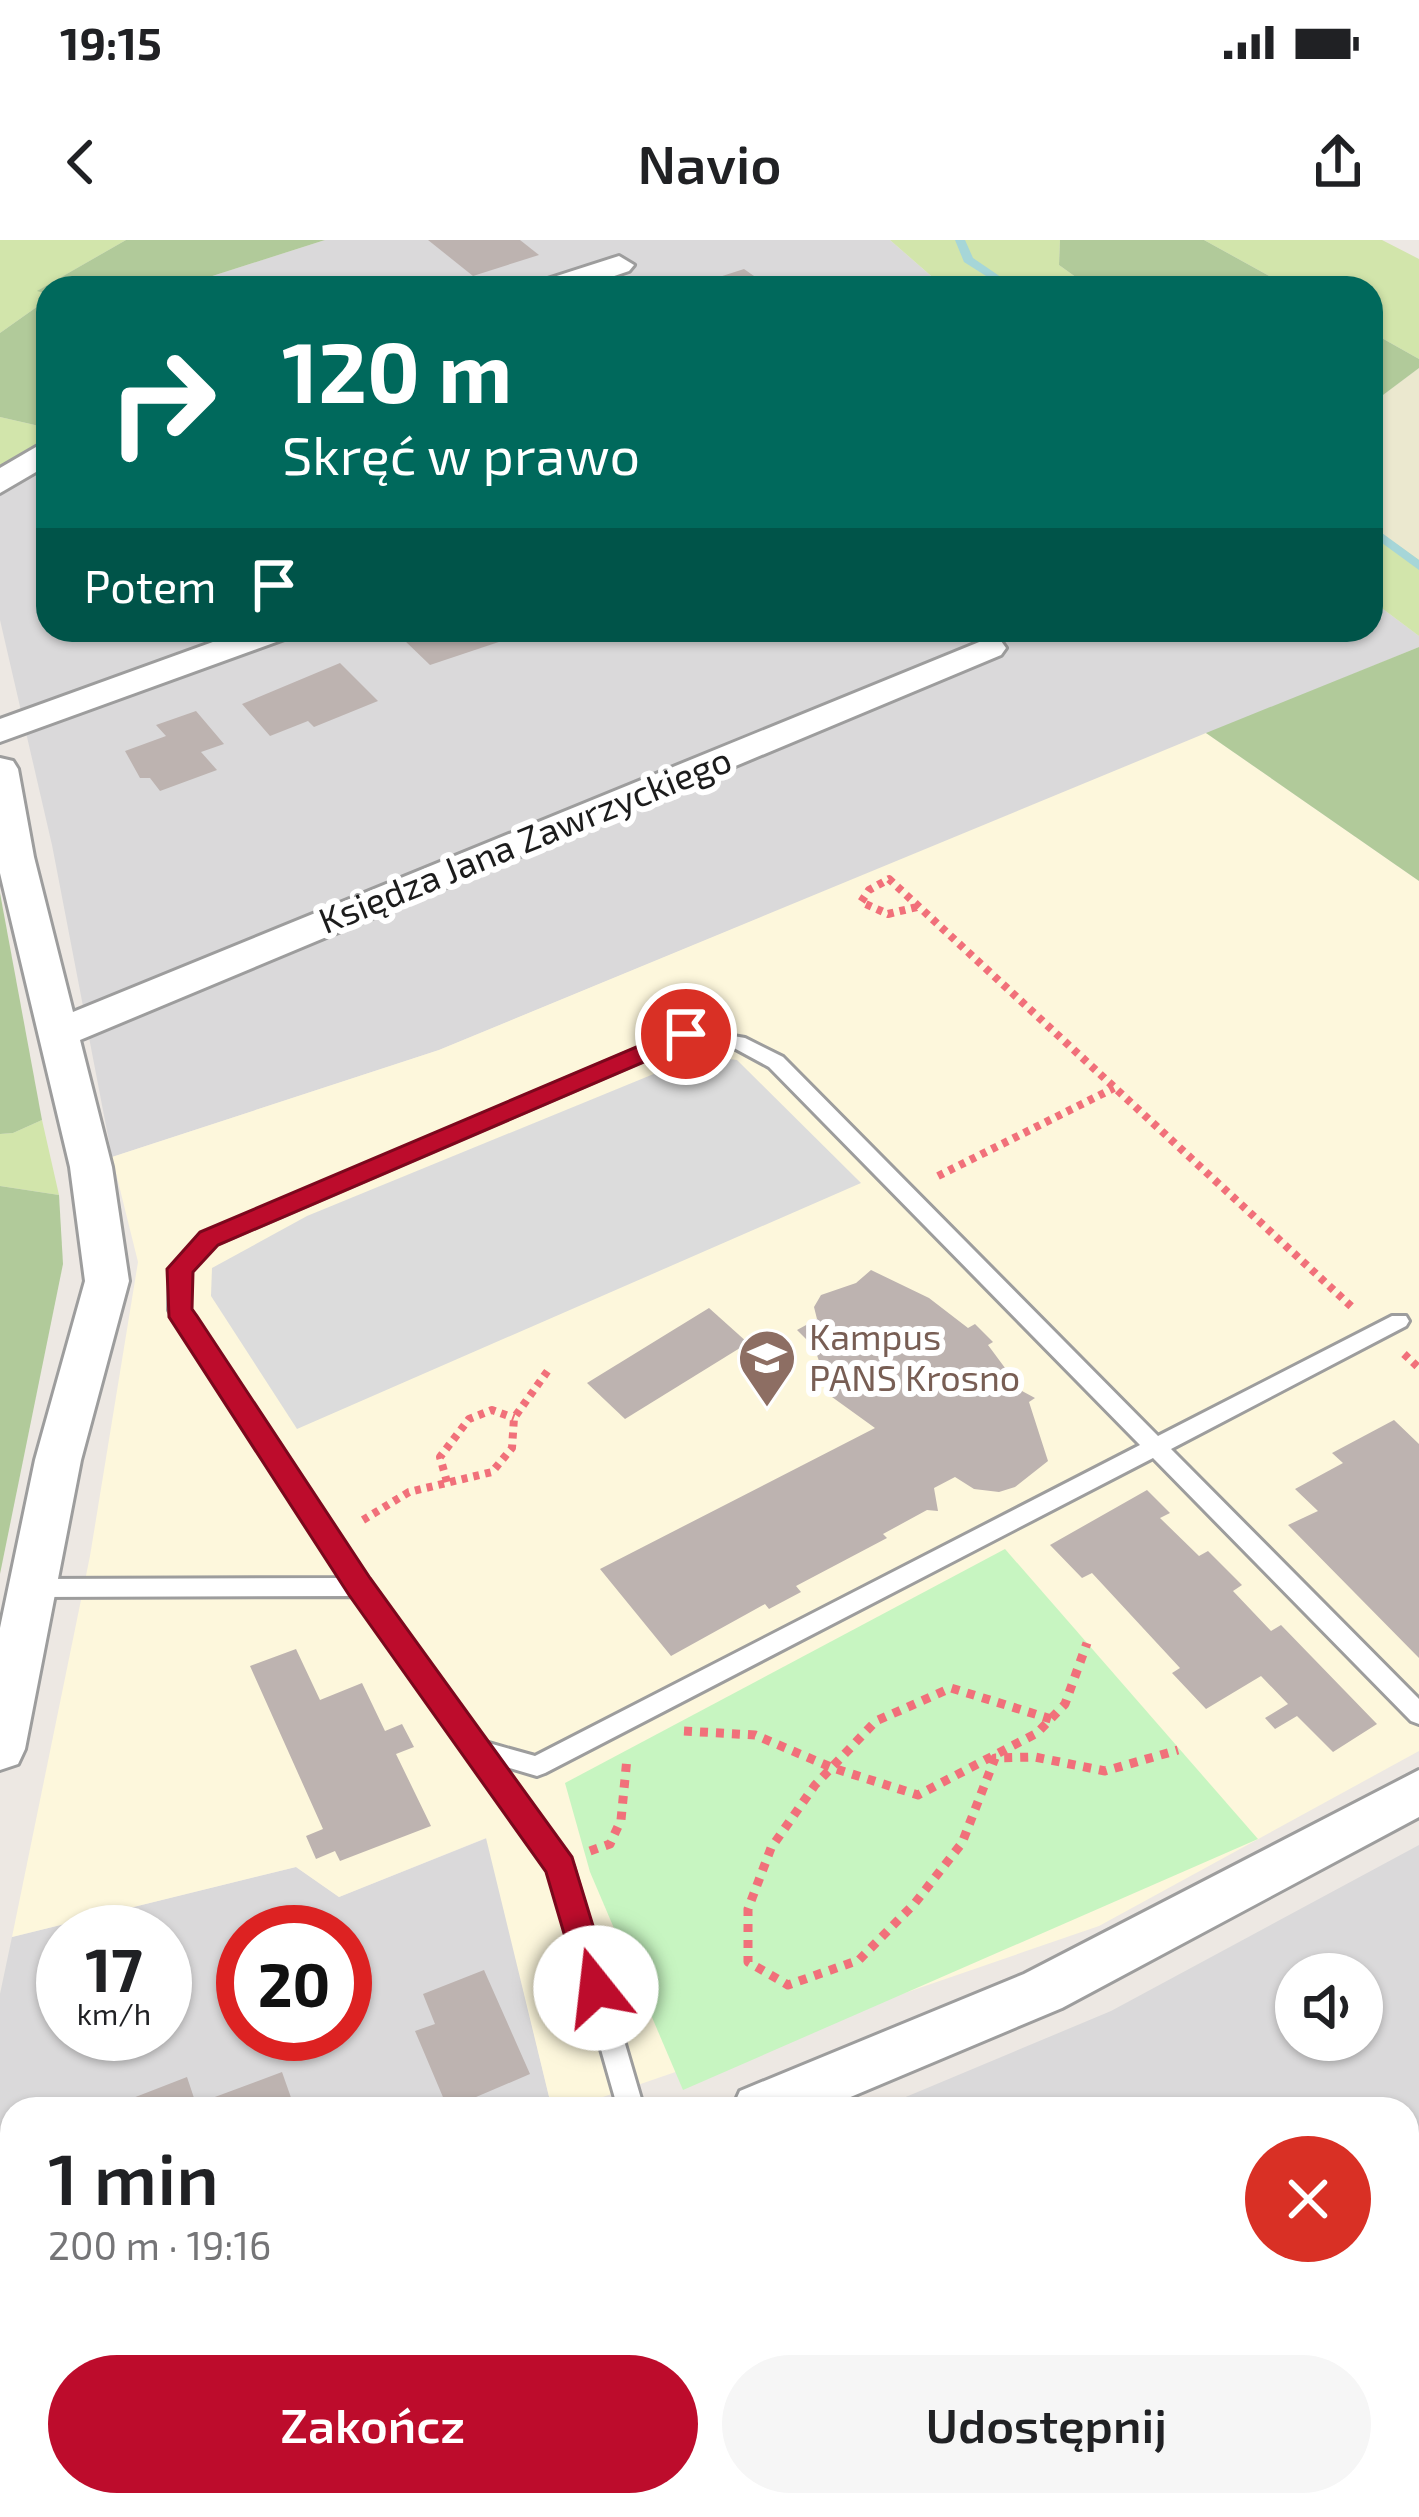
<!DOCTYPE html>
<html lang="pl">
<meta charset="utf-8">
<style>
body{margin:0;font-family:"Exo 2",sans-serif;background:#f6f6f6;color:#202124;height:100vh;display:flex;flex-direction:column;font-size:45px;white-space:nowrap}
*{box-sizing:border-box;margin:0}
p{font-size:39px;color:#757577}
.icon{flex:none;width:66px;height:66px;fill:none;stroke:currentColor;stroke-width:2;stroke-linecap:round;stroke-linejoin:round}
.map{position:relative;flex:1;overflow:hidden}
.drawer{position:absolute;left:0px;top:1857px;width:1419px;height:420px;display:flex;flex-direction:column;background:#fff;border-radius:36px 36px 0 0;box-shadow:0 3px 9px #0004}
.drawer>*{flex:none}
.hud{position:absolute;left:36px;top:36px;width:1347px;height:366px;border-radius:36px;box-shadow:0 3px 9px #0004;background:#00695c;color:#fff;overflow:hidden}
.fabs{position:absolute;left:1275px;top:1713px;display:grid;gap:24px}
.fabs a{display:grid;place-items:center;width:108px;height:108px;border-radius:50%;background:#fff;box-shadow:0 3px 9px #0004;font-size:60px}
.speed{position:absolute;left:36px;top:1665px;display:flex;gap:24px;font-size:60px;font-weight:700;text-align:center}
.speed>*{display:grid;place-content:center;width:156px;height:156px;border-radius:50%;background:#fff;box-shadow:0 3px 9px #0004;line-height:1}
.speed small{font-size:30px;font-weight:400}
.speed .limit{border:18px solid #d22;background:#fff;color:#111}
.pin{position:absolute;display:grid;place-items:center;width:102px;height:102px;color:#fff;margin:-51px;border:6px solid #fff;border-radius:50%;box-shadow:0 3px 12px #0007}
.me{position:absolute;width:132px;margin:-66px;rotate:344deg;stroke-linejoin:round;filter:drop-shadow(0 0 9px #0008)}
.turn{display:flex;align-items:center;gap:42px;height:252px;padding:0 48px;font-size:54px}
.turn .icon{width:156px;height:156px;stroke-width:2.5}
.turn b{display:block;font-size:84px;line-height:102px}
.then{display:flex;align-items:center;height:114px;padding:0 48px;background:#0003;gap:24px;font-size:45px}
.round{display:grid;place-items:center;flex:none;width:126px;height:126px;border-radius:63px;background:#f6f6f6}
.headline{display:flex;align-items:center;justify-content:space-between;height:204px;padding:0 48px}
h1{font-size:72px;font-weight:600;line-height:90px}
.primary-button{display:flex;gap:24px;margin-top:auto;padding:24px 48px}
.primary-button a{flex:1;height:138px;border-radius:72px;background:#bd0c2c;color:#fff;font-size:48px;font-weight:600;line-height:138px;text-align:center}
.primary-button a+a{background:#f6f6f6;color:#202124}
.status{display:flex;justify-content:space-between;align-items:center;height:84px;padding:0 60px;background:#fff;direction:ltr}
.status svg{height:33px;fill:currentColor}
header{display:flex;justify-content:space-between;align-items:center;height:156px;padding:0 48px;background:#fff;font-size:54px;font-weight:600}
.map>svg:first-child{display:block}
.residential{fill:#dad9da;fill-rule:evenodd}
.education{fill:#fdf7dc}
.farmland{fill:#ebe8cf}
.grass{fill:#d2e5ab}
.forest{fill:#b1ca9a}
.park{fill:#c7f5c1}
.parking{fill:#dcdcdc}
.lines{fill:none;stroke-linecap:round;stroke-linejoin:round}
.stream{fill:#a6d6d8;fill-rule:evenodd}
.building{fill:#bdb3b0}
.lane-casing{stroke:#9d9d9d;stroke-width:6}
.street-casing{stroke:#9d9d9d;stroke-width:6}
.path-far1{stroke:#f1707a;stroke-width:8;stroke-dasharray:6 6;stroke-linecap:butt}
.path{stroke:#f1707a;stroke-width:9;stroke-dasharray:8 8;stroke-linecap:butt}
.lane{fill:#fff;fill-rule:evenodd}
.street{fill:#fff;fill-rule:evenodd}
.route{fill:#bd0c2c;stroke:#7b081d;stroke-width:3}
.labels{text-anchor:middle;stroke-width:12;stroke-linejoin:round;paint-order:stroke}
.street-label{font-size:36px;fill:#1c1c1c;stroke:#fff}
.education-label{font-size:36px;fill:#785e54;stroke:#fff;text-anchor:start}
</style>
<div class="status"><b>19:15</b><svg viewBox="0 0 49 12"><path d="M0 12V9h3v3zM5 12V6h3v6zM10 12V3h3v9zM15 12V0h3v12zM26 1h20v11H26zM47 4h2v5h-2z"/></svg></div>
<header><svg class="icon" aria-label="back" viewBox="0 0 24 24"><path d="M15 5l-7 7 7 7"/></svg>Navio<svg class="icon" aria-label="share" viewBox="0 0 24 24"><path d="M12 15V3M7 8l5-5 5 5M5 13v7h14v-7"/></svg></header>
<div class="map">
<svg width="1419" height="2277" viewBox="0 0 1419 2277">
<rect width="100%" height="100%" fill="#ede8e3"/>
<g class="residential">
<polygon points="325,0 890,0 945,48 175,48"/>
<polygon points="48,210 48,390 1371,390 1371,360 1419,396 1419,407 439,810 112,917 52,605 0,380 0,243"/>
<path d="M487,1598L552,1869H12V2081L0,2085V1754L12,1697L296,1627L339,1657ZM63,1692H165V1794H63ZM243,1692H345V1794H243Z"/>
<path d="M1419,1605V1966L1407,1973V1869H877L1111,1771ZM1296,1734H1362V1800H1296Z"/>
<polygon points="12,2207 12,2265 1324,2265 1334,2277 0,2277 0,2214"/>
</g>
<polygon class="education" points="1206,493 1419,641 1419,1511 1099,1686 568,1869 552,1869 486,1598 339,1657 296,1627 12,1697 90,1316 138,1022 112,917 439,810"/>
<g class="farmland">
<polygon points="1419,128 1419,326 1371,289 1371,164"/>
<polygon points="1419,1966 1419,2277 1334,2277 1324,2265 1407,2265 1407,1973"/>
</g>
<g class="grass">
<polygon points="0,0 126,0 39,50 48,59 0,93"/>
<polygon points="890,0 1060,0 1059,25 1091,48 945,48"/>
<polygon points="1204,0 1382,0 1419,19 1419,119 1371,92 1371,48 1291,48"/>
<polygon points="0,177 48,188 48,203 0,233"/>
<polygon points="1371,286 1419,320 1419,396 1371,360"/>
<polygon points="42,880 59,955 0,946 0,894 13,893"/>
</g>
<g class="forest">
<polygon points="126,0 325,0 175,48 48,48 48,54 37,51"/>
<polygon points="1060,0 1204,0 1291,48 1091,48 1059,25"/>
<polygon points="48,59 48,188 0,177 0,93"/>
<polygon points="1371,92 1419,119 1419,128 1371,164"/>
<polygon points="1419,407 1419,641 1206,493"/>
<polygon points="0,653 42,880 13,893 0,894"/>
<polygon points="0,946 59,955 63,1024 0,1334"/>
</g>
<polygon class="park" points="1005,1309 1258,1599 683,1850 590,1632 565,1543"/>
<polygon class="parking" points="700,815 737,820 861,943 297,1189 211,1056 212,1028 307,976"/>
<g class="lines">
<g class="stream">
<polygon points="955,0 965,0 973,18 1017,48 1005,48 964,22"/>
<polygon points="1371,285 1419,320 1419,330 1371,295"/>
</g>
</g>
<g class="building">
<polygon points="428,0 520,0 539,15 473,36"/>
<polygon points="744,29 771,48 720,48 710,40"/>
<polygon points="427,390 502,390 511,398 430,425 403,399"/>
<polygon points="340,423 378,461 314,487 308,481 270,496 242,464"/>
<polygon points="196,471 224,504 201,512 217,530 160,551 150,538 140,538 125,511 166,496 156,485"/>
<polygon points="871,1030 929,1058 968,1088 975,1084 993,1102 988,1105 1022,1151 1035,1158 1029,1162 1048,1221 1015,1247 999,1252 974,1249 955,1237 934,1248 938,1271 927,1270 883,1294 887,1298 796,1346 801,1352 769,1369 765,1364 671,1416 600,1329 875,1188 832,1157 814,1107 797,1090 817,1079 814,1067 821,1055 856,1043"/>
<polygon points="709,1068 748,1103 625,1179 587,1143"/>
<polygon points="1394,1180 1419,1204 1419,1418 1288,1285 1318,1271 1295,1249 1343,1223 1332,1213"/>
<polygon points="1147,1250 1170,1273 1160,1278 1199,1316 1208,1311 1242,1345 1233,1351 1271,1391 1281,1385 1377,1484 1333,1512 1297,1476 1275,1489 1265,1478 1288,1464 1261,1436 1206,1469 1172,1433 1180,1428 1092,1333 1082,1338 1050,1305"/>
<polygon points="296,1409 320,1460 362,1443 385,1491 402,1484 414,1507 396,1514 431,1586 340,1621 335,1611 316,1619 306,1596 323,1589 250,1426"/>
<polygon points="484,1730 530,1834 448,1869 415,1791 435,1784 423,1754"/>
<polygon points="282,1832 295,1869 122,1869 120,1863 187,1837 196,1864"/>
<polygon points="271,2265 410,2265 413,2277 274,2277"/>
<polygon points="606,2265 722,2265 696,2277 611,2277"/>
<polygon points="938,2265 991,2265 997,2277 914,2277"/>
</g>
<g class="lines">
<defs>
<path id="lane" d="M686,788L745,798L783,817L1158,1196L1392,1076H1406L1409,1081L1406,1086L1171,1209L1419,1459V1484L1411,1481L1153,1218L545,1533L537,1536L503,1526L573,1626L644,1869H618L550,1630L354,1356L33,1357L25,1354L22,1348L25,1342L33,1339L342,1338L169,1070L170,1029L202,994ZM688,801L734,808L769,827L1140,1205L535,1516L485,1502L368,1341L189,1069L190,1031L216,1004Z"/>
<g id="street">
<polygon points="619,16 634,25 629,31 579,48 534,48 538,42"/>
<polygon points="48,200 48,225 0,253 0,228"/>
<polygon points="246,390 295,390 290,397 0,502 0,479"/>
<polygon points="989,398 1001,401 1006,408 1001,415 80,800 112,927 129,1041 81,1220 25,1509 18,1524 0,1530 0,1388 35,1220 85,1041 70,927 0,633 0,518 13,521 18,529 34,617 73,772"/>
<polygon points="1419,1530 1419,1577 1062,1768 822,1869 732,1869 740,1851 1024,1734"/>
<polygon points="12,2116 12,2174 0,2178 0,2120"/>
</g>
</defs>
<use href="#lane" class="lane-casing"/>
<use href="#street" class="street-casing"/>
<g class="path-far1">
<polyline points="917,667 888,674 861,662 869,650 889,639 1353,1068"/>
<polyline points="938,936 1114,848"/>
<polyline points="1404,1114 1419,1128"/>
<polyline points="447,1242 440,1217 469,1179 492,1170 514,1178"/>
<polyline points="363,1280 409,1252 492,1232 512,1208 514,1178 549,1129"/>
</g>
<g class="path">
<polyline points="1051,1479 951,1448 876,1481 815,1545 771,1608 748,1669 748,1722 788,1745 859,1720 915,1663 962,1603 995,1518 1035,1517 1105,1531 1178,1510"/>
<polyline points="684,1491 755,1495 833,1528 918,1555 1037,1493 1065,1464 1087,1403"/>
<polyline points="590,1611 610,1604 621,1580 627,1518"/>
</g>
<use href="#lane" class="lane"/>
<use href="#street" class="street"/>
</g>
<polygon class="route" points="686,786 698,794 695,800 218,1005 193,1032 192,1069 197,1076 370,1338 572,1617 612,1748 607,1758 596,1762 584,1758 580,1748 546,1632 349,1355 169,1077 167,1029 200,992"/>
<defs>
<symbol id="university-pin" viewBox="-11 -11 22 30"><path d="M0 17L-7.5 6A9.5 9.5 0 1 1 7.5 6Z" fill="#8d6e63" stroke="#fff"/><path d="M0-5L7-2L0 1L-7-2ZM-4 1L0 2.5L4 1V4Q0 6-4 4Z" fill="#fff"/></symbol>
</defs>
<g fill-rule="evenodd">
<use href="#university-pin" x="734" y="1085" width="66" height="90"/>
</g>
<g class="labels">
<g class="street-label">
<text transform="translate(525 600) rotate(-22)" y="13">Księdza Jana Zawrzyckiego</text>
</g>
<g class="education-label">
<text x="809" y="1110">Kampus<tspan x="809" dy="41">PANS Krosno</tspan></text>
</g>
</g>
</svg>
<div class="fabs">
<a><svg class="icon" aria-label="sound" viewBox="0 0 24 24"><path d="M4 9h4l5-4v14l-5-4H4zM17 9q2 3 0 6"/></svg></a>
</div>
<div class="speed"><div>17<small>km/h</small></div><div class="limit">20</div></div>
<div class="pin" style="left:686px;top:794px;background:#d93025"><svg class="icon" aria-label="arrive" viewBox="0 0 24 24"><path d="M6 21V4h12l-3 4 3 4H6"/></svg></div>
<svg class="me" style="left:596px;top:1748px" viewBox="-20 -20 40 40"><circle r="19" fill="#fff"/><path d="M0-13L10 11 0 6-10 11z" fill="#bd0c2c"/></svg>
<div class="hud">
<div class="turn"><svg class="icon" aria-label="right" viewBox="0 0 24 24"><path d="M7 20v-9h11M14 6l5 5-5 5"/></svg><div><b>120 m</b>Skręć w prawo</div></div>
<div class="then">Potem<svg class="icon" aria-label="arrive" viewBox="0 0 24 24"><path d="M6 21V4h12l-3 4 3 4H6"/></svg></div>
</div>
<section class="drawer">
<div class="headline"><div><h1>1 min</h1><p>200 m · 19:16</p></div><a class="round" style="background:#d93025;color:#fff"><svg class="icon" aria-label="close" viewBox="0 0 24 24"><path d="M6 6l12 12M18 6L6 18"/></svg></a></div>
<div class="primary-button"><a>Zakończ</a><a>Udostępnij</a></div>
</section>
</div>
